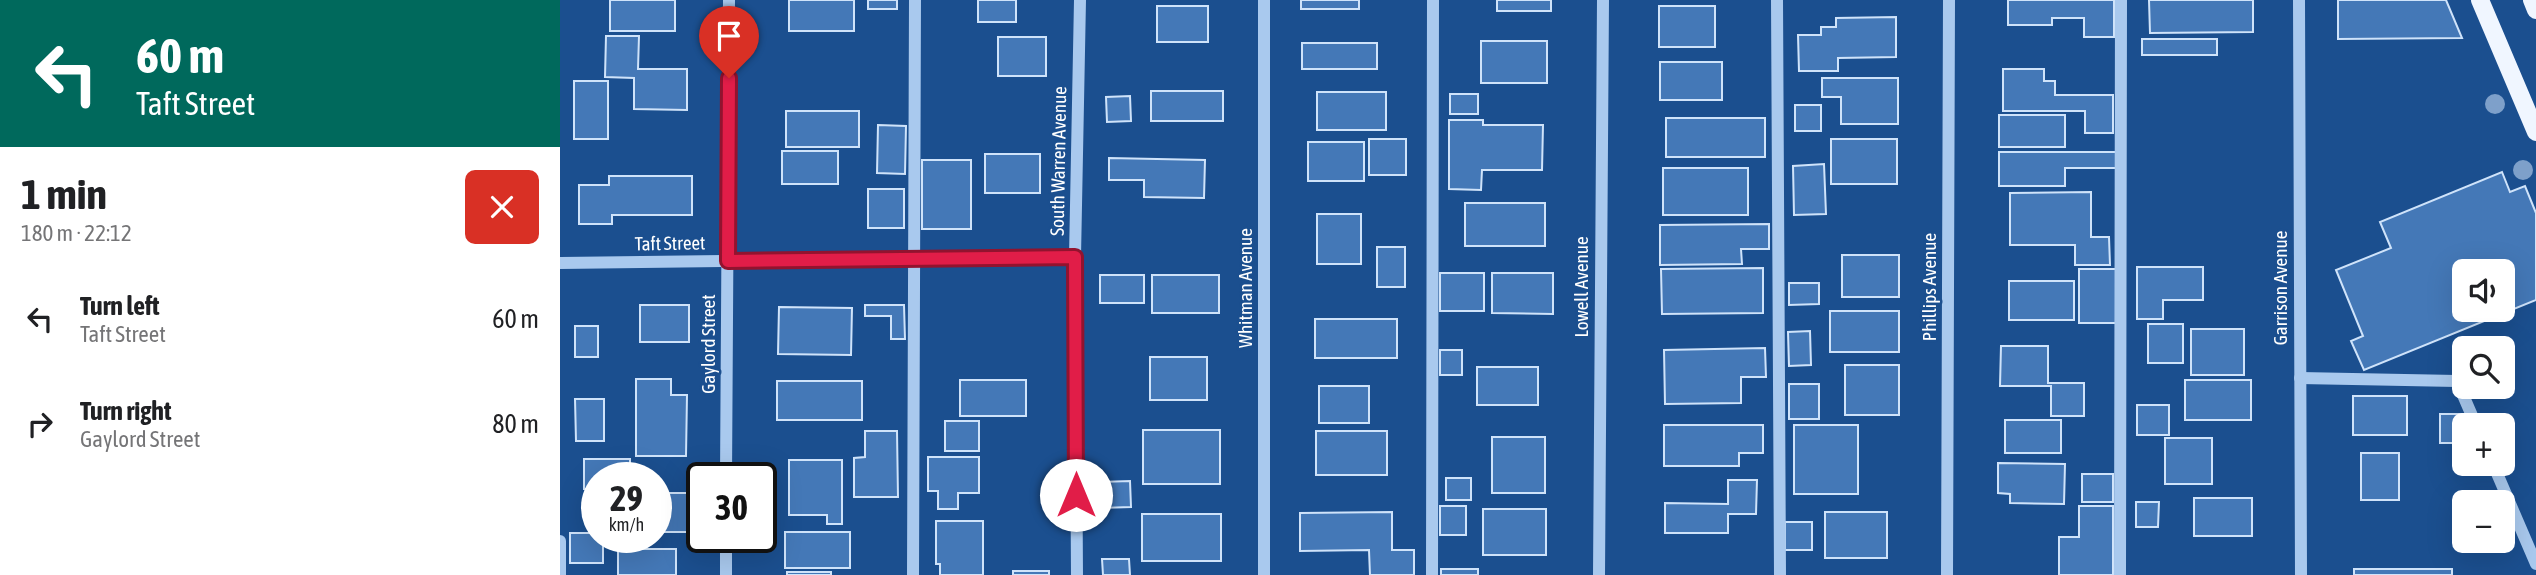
<!DOCTYPE html>
<meta charset="utf-8">
<style>
body{margin:0;font-family:"Asap Condensed",sans-serif;background:#f6f6f6;color:#202124;height:100vh;display:flex;flex-direction:column;font-size:26px;white-space:nowrap}
*{box-sizing:border-box;margin:0}
p{font-size:23px;color:#757577}
.icon{flex:none;width:38px;height:38px;fill:none;stroke:currentColor;stroke-width:2;stroke-linecap:round;stroke-linejoin:round}
.map{position:relative;flex:1;overflow:hidden}
.details{display:flex;flex-direction:column;background:#fff;width:560px}
.details>*{flex:none}
.hud{background:#00695c;color:#fff;overflow:hidden}
.buttons{position:absolute;left:1892px;top:259px;display:grid;gap:14px}
.buttons a{display:grid;place-items:center;width:63px;height:63px;border-radius:10px;background:#fff;box-shadow:0 7px 28px #0002;font-size:35px}
.speed{position:absolute;left:21px;top:462px;display:flex;gap:14px;font-size:35px;font-weight:700;text-align:center}
.speed>*{display:grid;place-content:center;width:91px;height:91px;border-radius:50%;background:#fff;box-shadow:0 7px 28px #0002;line-height:1}
.speed small{font-size:18px;font-weight:400}
.speed .limit{border:4px solid #111;border-radius:10px;background:#fff;color:#111}
.pin{position:absolute;display:grid;place-items:center;width:60px;height:60px;color:#fff;margin:-72px -30px;border-radius:50% 50% 50% 0;rotate:-45deg;box-shadow:0 0 7px #0007}
.pin .icon{rotate:45deg}
.me{position:absolute;width:77px;margin:-38px;rotate:0deg;stroke-linejoin:round;filter:drop-shadow(0 0 5px #0008)}
.turn{display:flex;align-items:center;gap:24px;height:147px;padding:0 21px;font-size:32px}
.turn .icon{width:91px;height:91px;stroke-width:2.5}
.turn b{display:block;font-size:49px;line-height:60px}
.round{display:grid;place-items:center;flex:none;width:74px;height:74px;border-radius:10px;background:#f6f6f6}
.headline{display:flex;align-items:center;justify-content:space-between;height:119px;padding:0 21px}
h1{font-size:42px;font-weight:700;line-height:52px}
ul{padding:0;list-style:none}
li{display:flex;align-items:center;gap:21px;height:105px;padding:0 21px}
li div{flex:1}
li b{display:block;font-size:26px}
li em{font-style:normal}
main{display:flex;flex:1;min-height:0}
.map>svg:first-child{display:block}
.building{fill:#4478b7;stroke:#cfe3fa;stroke-width:2;fill-rule:evenodd}
.lines{fill:none;stroke-linecap:round;stroke-linejoin:round}
.minor{stroke:#a9c9ee;stroke-width:12}
.major{stroke:#f0f6ff;stroke-width:18}
.tree{fill:#7ea0ca}
.route-casing{stroke:#92132f;stroke-width:18}
.route{stroke:#e11d48;stroke-width:12}
.labels{text-anchor:middle;stroke-width:5;stroke-linejoin:round;paint-order:stroke}
.street-label{font-size:19px;fill:#fff;stroke:#1b4f8f}
</style>
<main>
<section class="details">
<div class="hud">
<div class="turn"><svg class="icon" aria-label="left" viewBox="0 0 24 24"><path d="M17 20v-9H6M10 6l-5 5 5 5"/></svg><div><b>60 m</b>Taft Street</div></div>
</div>
<div class="headline"><div><h1>1 min</h1><p>180 m · 22:12</p></div><a class="round" style="background:#d93025;color:#fff"><svg class="icon" aria-label="close" viewBox="0 0 24 24"><path d="M6 6l12 12M18 6L6 18"/></svg></a></div>
<ul>
<li><svg class="icon" aria-label="left" viewBox="0 0 24 24"><path d="M17 20v-9H6M10 6l-5 5 5 5"/></svg><div><b>Turn left</b><p>Taft Street</p></div><em>60 m</em></li>
<li><svg class="icon" aria-label="right" viewBox="0 0 24 24"><path d="M7 20v-9h11M14 6l5 5-5 5"/></svg><div><b>Turn right</b><p>Gaylord Street</p></div><em>80 m</em></li>
</ul>
</section>
<div class="map">
<svg width="1976" height="575" viewBox="0 0 1976 575">
<rect width="100%" height="100%" fill="#1b4f8f"/>
<g class="building">
<rect x="50" y="0" width="65" height="31"/>
<rect x="229" y="0" width="65" height="31"/>
<rect x="308" y="0" width="29" height="9"/>
<rect x="418" y="0" width="38" height="22"/>
<rect x="741" y="0" width="58" height="9"/>
<rect x="937" y="0" width="54" height="11"/>
<polygon points="1448,0 1554,0 1554,37 1524,37 1524,18 1492,18 1492,25 1448,25"/>
<polygon points="1589,0 1693,0 1693,32 1590,33"/>
<polygon points="1778,0 1886,0 1902,38 1778,39"/>
<rect x="597" y="6" width="51" height="36"/>
<rect x="1099" y="6" width="56" height="41"/>
<polygon points="1336,17 1336,57 1278,58 1278,71 1239,71 1238,35 1261,35 1261,27 1276,27 1276,18"/>
<polygon points="46,36 79,36 78,69 127,69 127,110 74,109 74,78 45,77"/>
<rect x="438" y="37" width="48" height="39"/>
<rect x="1582" y="39" width="75" height="16"/>
<rect x="921" y="41" width="66" height="42"/>
<rect x="742" y="43" width="75" height="26"/>
<rect x="1100" y="62" width="62" height="38"/>
<polygon points="1443,69 1484,69 1484,81 1495,81 1495,95 1553,95 1553,133 1525,133 1525,111 1443,111"/>
<polygon points="1262,78 1338,78 1338,124 1281,124 1281,97 1262,97"/>
<rect x="14" y="81" width="34" height="58"/>
<rect x="591" y="91" width="72" height="30"/>
<rect x="757" y="92" width="69" height="38"/>
<rect x="890" y="94" width="28" height="20"/>
<polygon points="570,96 571,121 547,122 546,97"/>
<rect x="1235" y="105" width="26" height="26"/>
<rect x="226" y="111" width="73" height="36"/>
<rect x="1439" y="115" width="66" height="32"/>
<rect x="1106" y="118" width="99" height="39"/>
<polygon points="889,120 923,120 923,125 983,125 982,170 922,170 921,190 889,189"/>
<polygon points="318,125 346,126 345,174 317,173"/>
<rect x="809" y="139" width="37" height="36"/>
<rect x="1271" y="139" width="66" height="45"/>
<rect x="748" y="142" width="56" height="39"/>
<rect x="222" y="151" width="56" height="33"/>
<polygon points="1439,152 1556,152 1557,168 1505,168 1505,186 1439,186"/>
<rect x="425" y="154" width="55" height="39"/>
<polygon points="549,158 645,160 644,198 584,197 584,180 549,180"/>
<rect x="362" y="160" width="49" height="69"/>
<polygon points="1264,164 1266,214 1234,215 1233,166"/>
<rect x="1103" y="168" width="85" height="47"/>
<path d="M1942,172L1950,192L1965,186L1976,213V300L1804,370L1791,341L1803,336L1776,270L1831,248L1820,222ZM1904,271H1942V310H1904Z"/>
<polygon points="49,176 132,176 132,215 52,215 52,224 19,224 19,185 49,185"/>
<rect x="308" y="189" width="36" height="39"/>
<polygon points="1531,192 1531,237 1549,237 1550,265 1515,265 1515,245 1450,245 1450,193"/>
<rect x="905" y="203" width="80" height="43"/>
<rect x="757" y="214" width="44" height="50"/>
<polygon points="1209,224 1209,249 1181,249 1182,264 1100,265 1100,225"/>
<rect x="817" y="247" width="28" height="40"/>
<rect x="1282" y="255" width="57" height="42"/>
<polygon points="1577,267 1643,267 1643,300 1603,300 1603,319 1577,319"/>
<polygon points="1203,268 1203,313 1102,314 1101,269"/>
<rect x="1519" y="269" width="37" height="54"/>
<rect x="880" y="273" width="44" height="38"/>
<polygon points="932,273 993,273 993,314 932,313"/>
<rect x="540" y="275" width="44" height="28"/>
<rect x="592" y="275" width="67" height="38"/>
<rect x="1449" y="281" width="65" height="39"/>
<polygon points="1229,283 1259,283 1259,304 1229,305"/>
<rect x="80" y="305" width="49" height="37"/>
<polygon points="305,305 344,305 345,339 331,339 331,316 305,316"/>
<polygon points="219,307 292,308 291,355 218,354"/>
<rect x="1270" y="311" width="69" height="41"/>
<rect x="755" y="319" width="82" height="39"/>
<rect x="1588" y="324" width="35" height="39"/>
<rect x="15" y="326" width="23" height="31"/>
<rect x="1631" y="329" width="53" height="46"/>
<polygon points="1250,331 1251,365 1229,366 1228,332"/>
<polygon points="1441,346 1488,346 1488,383 1524,383 1524,416 1491,416 1491,386 1440,386"/>
<polygon points="1205,348 1206,377 1181,377 1181,403 1105,404 1104,350"/>
<rect x="880" y="350" width="22" height="25"/>
<rect x="590" y="357" width="57" height="43"/>
<rect x="1285" y="365" width="54" height="50"/>
<rect x="917" y="367" width="61" height="38"/>
<polygon points="76,379 111,379 111,395 127,395 126,456 76,456"/>
<rect x="400" y="380" width="66" height="36"/>
<rect x="1625" y="380" width="66" height="40"/>
<rect x="217" y="381" width="85" height="39"/>
<rect x="1229" y="384" width="30" height="35"/>
<rect x="759" y="386" width="50" height="37"/>
<rect x="1793" y="396" width="54" height="39"/>
<polygon points="15,399 44,399 44,441 16,441"/>
<rect x="1577" y="405" width="32" height="30"/>
<polygon points="1880,414 1910,414 1910,425 1904,425 1904,443 1880,443"/>
<rect x="1445" y="420" width="56" height="33"/>
<rect x="385" y="421" width="34" height="30"/>
<polygon points="1104,425 1203,425 1203,453 1179,453 1179,466 1104,466"/>
<rect x="1234" y="425" width="64" height="69"/>
<rect x="583" y="430" width="77" height="54"/>
<polygon points="305,431 337,431 338,497 294,497 294,458 305,457"/>
<rect x="756" y="431" width="71" height="44"/>
<rect x="932" y="437" width="53" height="56"/>
<rect x="1605" y="438" width="47" height="46"/>
<rect x="1801" y="453" width="38" height="47"/>
<polygon points="368,457 419,457 419,493 398,493 398,509 378,509 378,491 368,491"/>
<polygon points="24,459 70,459 70,478 37,478 37,489 24,489"/>
<polygon points="229,460 282,460 282,524 267,524 267,515 229,515"/>
<polygon points="1438,463 1505,464 1504,504 1450,503 1450,494 1438,493"/>
<rect x="1522" y="474" width="31" height="28"/>
<rect x="886" y="478" width="25" height="22"/>
<polygon points="1168,480 1197,480 1196,514 1168,514 1168,533 1105,533 1105,503 1168,504"/>
<polygon points="570,481 571,507 540,508 540,482"/>
<rect x="96" y="493" width="32" height="39"/>
<rect x="1634" y="498" width="58" height="38"/>
<polygon points="1576,502 1599,502 1598,527 1576,527"/>
<rect x="880" y="506" width="26" height="29"/>
<polygon points="1519,506 1553,506 1553,575 1499,575 1499,537 1519,537"/>
<rect x="923" y="509" width="63" height="46"/>
<polygon points="832,512 832,550 854,550 854,575 810,575 809,550 740,551 740,513"/>
<rect x="1265" y="512" width="62" height="46"/>
<rect x="582" y="514" width="79" height="47"/>
<polygon points="376,521 423,521 423,575 380,575 380,564 376,564"/>
<rect x="1225" y="522" width="27" height="28"/>
<rect x="225" y="532" width="65" height="36"/>
<polygon points="10,533 37,533 37,537 43,537 43,563 10,563"/>
<rect x="58" y="549" width="58" height="26"/>
<polygon points="542,559 569,559 570,575 543,575"/>
<rect x="881" y="569" width="37" height="6"/>
<rect x="1794" y="569" width="98" height="6"/>
<rect x="453" y="571" width="36" height="4"/>
<rect x="227" y="572" width="44" height="3"/>
</g>
<g class="lines">
<g class="minor">
<polyline points="704,0 704,575"/>
<polyline points="1217,0 1220,575"/>
<polyline points="1739,0 1741,575"/>
<polyline points="0,263 515,257"/>
<polyline points="1740,378 1897,381 1916,425"/>
<polyline points="1933,464 1976,564"/>
<polyline points="166,478 169,0"/>
<polyline points="0,541 0,575"/>
<polyline points="166,575 166,537"/>
<polyline points="353,575 355,0"/>
<polyline points="517,575 515,257 520,0"/>
<polyline points="872,575 873,0"/>
<polyline points="1039,575 1043,0"/>
<polyline points="1387,575 1389,0"/>
<polyline points="1560,575 1561,0"/>
</g>
<g class="major">
<polyline points="1920,0 1976,132"/>
<polyline points="1972,0 1976,10"/>
</g>
</g>
<g class="tree">
<circle cx="1935" cy="104" r="10"/>
<circle cx="1963" cy="170" r="10"/>
</g>
<g class="lines">
<defs>
<polyline id="route" points="169,78 168,261 515,257 516,495"/>
</defs>
<use href="#route" class="route-casing"/>
<use href="#route" class="route"/>
</g>
<g class="labels">
<g class="street-label">
<text transform="translate(498 161) rotate(-89)" y="7">South Warren Avenue</text>
<text transform="translate(110 243) rotate(-1)" y="7">Taft Street</text>
<text transform="translate(1021 287) rotate(-90)" y="7">Lowell Avenue</text>
<text transform="translate(1369 287) rotate(-90)" y="7">Phillips Avenue</text>
<text transform="translate(685 288) rotate(-90)" y="7">Whitman Avenue</text>
<text transform="translate(1720 288) rotate(-90)" y="7">Garrison Avenue</text>
<text transform="translate(148 344) rotate(-90)" y="7">Gaylord Street</text>
</g>
</g>
</svg>
<div class="buttons">
<a><svg class="icon" aria-label="sound" viewBox="0 0 24 24"><path d="M4 9h4l5-4v14l-5-4H4zM17 9q2 3 0 6"/></svg></a>
<a><svg class="icon" aria-label="search" viewBox="0 0 24 24"><circle cx="10" cy="10" r="6"/><path d="M15 15l6 6"/></svg></a>
<a>+</a>
<a>−</a>
</div>
<div class="speed"><div>29<small>km/h</small></div><div class="limit">30</div></div>
<div class="pin" style="left:169px;top:78px;background:#d93025"><svg class="icon" aria-label="arrive" viewBox="0 0 24 24"><path d="M6 21V4h12l-3 4 3 4H6"/></svg></div>
<svg class="me" style="left:516px;top:495px" viewBox="-20 -20 40 40"><circle r="19" fill="#fff"/><path d="M0-13L10 11 0 6-10 11z" fill="#e11d48"/></svg>
</div>
</main>
